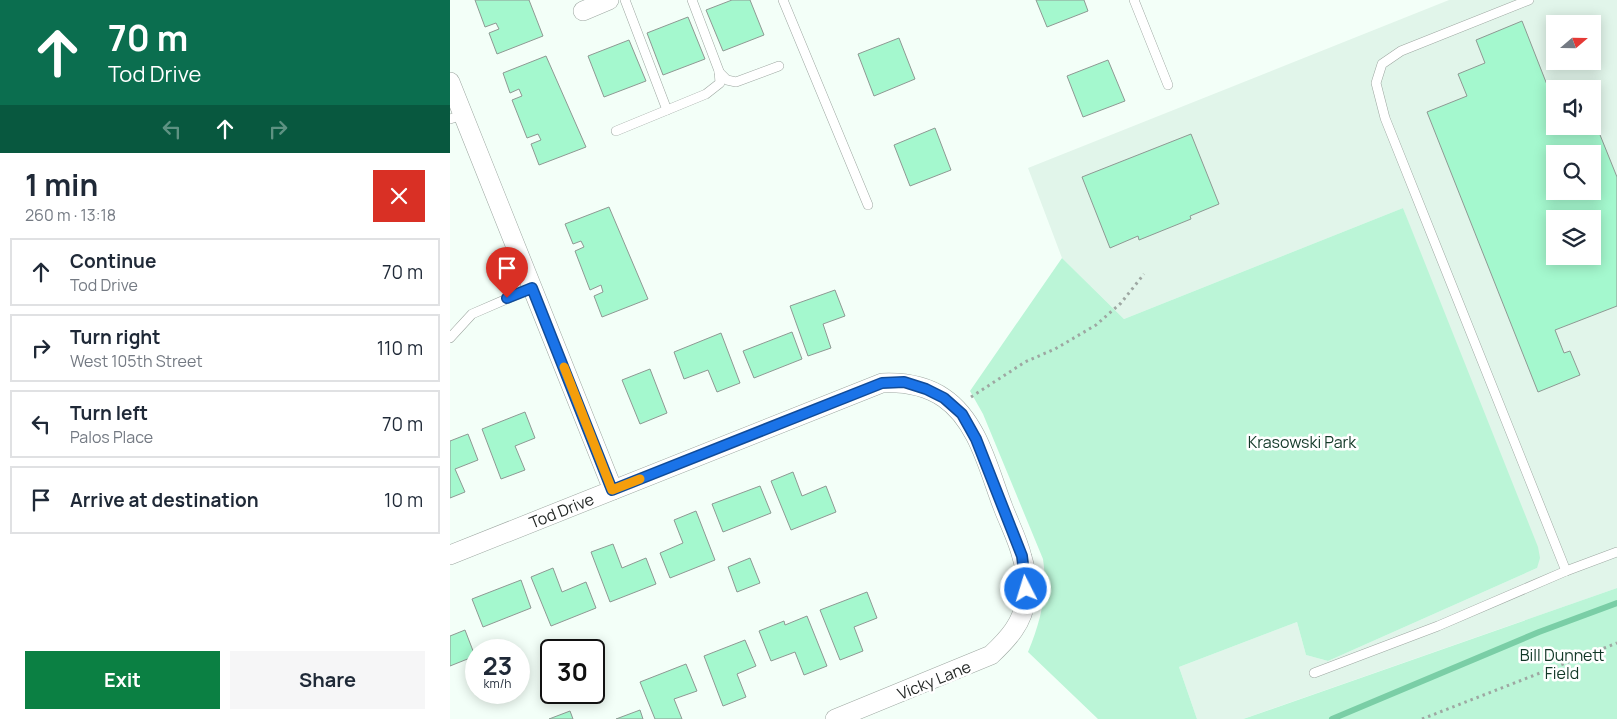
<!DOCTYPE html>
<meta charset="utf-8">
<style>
body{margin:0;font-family:Manrope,sans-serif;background:#f6f6f7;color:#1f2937;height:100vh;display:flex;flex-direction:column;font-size:19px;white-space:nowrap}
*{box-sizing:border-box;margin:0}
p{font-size:16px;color:#747a83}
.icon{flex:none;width:28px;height:28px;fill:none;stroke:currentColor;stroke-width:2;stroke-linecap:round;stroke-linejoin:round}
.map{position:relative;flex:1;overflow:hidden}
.sheet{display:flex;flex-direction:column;background:#fff;width:450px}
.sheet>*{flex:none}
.hud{background:#0b6e4f;color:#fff;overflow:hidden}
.needle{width:32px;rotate:70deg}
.fabs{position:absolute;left:1096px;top:15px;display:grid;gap:10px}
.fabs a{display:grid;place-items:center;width:55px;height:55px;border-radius:0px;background:#fff;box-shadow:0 2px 12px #0003;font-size:25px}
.speed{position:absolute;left:15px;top:639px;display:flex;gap:10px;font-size:25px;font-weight:700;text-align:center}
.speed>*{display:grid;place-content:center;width:65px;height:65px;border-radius:50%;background:#fff;box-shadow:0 2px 12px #0003;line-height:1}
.speed small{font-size:12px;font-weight:400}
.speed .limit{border:2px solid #111;border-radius:8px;background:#fff;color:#111}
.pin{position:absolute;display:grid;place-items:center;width:42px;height:42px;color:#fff;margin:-51px -21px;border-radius:50% 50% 50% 0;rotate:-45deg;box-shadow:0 0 5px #0007}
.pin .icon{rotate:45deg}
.me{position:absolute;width:55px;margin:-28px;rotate:355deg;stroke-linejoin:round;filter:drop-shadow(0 0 4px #0008)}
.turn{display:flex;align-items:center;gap:18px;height:105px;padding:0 25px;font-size:22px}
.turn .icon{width:65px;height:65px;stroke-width:2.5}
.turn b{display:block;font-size:35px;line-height:42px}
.lanes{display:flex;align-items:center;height:48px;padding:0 25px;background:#0003;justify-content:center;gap:25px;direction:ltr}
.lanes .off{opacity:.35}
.round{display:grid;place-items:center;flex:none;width:52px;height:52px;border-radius:0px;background:#f6f6f7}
.summary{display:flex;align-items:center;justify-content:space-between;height:85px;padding:0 25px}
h1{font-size:30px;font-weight:700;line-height:38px}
.primary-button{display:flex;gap:10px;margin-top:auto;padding:10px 25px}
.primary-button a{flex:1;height:58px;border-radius:0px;background:#0b8043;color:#fff;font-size:20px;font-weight:700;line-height:58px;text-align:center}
.primary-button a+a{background:#f6f6f7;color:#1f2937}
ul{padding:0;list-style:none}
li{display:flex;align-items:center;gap:15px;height:68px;margin:0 10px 8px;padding:0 15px;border:2px solid #e0e1e3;border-radius:0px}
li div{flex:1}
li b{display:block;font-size:19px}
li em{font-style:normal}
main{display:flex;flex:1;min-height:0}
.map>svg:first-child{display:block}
.built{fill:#e1f5ea;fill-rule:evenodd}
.green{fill:#bbf5d7}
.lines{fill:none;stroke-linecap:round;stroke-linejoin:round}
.stream{stroke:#7acea6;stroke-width:6}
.building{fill:#a4f8ce;stroke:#8e9993;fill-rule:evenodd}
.service-casing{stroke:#9da7a1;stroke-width:10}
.minor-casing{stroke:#9da7a1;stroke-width:20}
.path{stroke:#9ea7a2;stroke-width:3;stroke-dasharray:2.5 4;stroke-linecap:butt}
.service{stroke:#fff;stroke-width:9}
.minor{stroke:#fff;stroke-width:19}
.route-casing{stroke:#114b97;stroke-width:12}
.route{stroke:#1a73e8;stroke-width:9}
.slow{stroke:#f59e0b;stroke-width:9}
.labels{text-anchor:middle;stroke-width:5;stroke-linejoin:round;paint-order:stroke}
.park-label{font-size:16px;fill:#123827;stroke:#fff}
.street-label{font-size:16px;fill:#1f2321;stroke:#fff}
</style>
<main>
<section class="sheet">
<div class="hud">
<div class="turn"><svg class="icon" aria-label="ahead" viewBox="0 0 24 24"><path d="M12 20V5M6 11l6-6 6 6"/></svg><div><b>70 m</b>Tod Drive</div></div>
<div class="lanes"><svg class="icon off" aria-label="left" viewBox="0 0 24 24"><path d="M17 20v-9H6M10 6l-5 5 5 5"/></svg><svg class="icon" aria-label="ahead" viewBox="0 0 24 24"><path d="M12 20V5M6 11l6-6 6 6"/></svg><svg class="icon off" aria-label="right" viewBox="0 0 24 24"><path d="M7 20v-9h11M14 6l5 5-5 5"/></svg></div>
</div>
<div class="summary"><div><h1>1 min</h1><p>260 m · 13:18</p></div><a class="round" style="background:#d93025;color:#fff"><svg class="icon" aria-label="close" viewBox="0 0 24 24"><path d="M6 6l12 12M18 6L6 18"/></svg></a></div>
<ul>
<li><svg class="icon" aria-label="ahead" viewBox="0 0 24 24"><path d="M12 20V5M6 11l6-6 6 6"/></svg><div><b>Continue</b><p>Tod Drive</p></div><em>70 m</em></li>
<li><svg class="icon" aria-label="right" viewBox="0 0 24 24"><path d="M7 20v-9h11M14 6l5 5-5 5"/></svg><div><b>Turn right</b><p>West 105th Street</p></div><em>110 m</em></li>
<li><svg class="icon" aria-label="left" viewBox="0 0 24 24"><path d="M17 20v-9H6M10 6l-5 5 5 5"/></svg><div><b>Turn left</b><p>Palos Place</p></div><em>70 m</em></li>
<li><svg class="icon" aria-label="arrive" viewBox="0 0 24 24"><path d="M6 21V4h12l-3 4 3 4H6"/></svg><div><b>Arrive at destination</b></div><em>10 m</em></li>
</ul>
<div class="primary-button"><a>Exit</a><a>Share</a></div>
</section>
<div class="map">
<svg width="1167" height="719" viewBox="0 0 1167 719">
<rect width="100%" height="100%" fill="#f3fff8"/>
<path class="built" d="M999,0H1167V588L793,719H747L729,667L847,622L856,655L878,661L1087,568L953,208L674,319L612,258L578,168ZM1105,24H1142V61H1105ZM1105,89H1142V126H1105ZM1105,154H1142V191H1105ZM1105,219H1142V256H1105Z"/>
<g class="green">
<path d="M953,208L1088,547L1090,558L1087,568L878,661L856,655L847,622L729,667L747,719H648L578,652C591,621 598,592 593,559L533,414L520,391L612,258L674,319Z"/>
<polygon points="1167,588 1167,719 793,719 799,717"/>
</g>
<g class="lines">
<polyline class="stream" points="882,719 1089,632 1167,603"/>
</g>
<g class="building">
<polygon points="25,0 79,0 93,36 47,54 39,33 49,29 46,23 35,27"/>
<polygon points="282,0 300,0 314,35 273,51 256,10"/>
<polygon points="586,0 634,0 638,11 597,27"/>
<polygon points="238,17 255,59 213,75 197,33"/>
<path d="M1072,21L1103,100L1105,99V126H1142V115L1167,177V306L1105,330L1114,353L1120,351L1130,375L1088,392L977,112L1017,96L1008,74L1035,63L1026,40ZM1105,154H1142V191H1105ZM1105,219H1142V256H1105Z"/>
<polygon points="449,38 465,79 424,96 408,54"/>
<polygon points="179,40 196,81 154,97 138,56"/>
<polygon points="96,56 136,147 89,165 81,144 91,140 88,134 77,138 62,100 72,96 69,89 60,93 53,73"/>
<polygon points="658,60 675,101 633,117 617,76"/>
<polygon points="485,128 501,170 460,186 444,145"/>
<polygon points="741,134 769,204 740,216 741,219 689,240 688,236 660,248 632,177"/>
<polygon points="159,207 198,299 152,317 144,296 153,292 151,285 140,290 125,251 134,247 131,241 123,244 115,224"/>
<polygon points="385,290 395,316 373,324 381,348 358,356 340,306"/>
<polygon points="342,332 352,359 304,378 293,351"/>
<polygon points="271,333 290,383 267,392 258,370 234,379 224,352"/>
<polygon points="200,369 217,413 190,424 172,380"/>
<polygon points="75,412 85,438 65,446 75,470 51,479 32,429"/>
<polygon points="18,434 28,460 5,469 15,492 0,498 0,441"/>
<polygon points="343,472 352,496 376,486 386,512 341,530 321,481"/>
<polygon points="310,486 321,513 273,532 262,504"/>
<polygon points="246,511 265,560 220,578 210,553 233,543 224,520"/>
<polygon points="163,544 172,568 196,558 206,584 160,602 141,552"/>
<polygon points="300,558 310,583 287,592 278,567"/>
<polygon points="103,568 112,592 136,582 146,608 101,626 81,577"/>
<polygon points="71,580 81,608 33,627 22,599"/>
<polygon points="417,592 427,618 404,627 413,651 390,660 370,610"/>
<polygon points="357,616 377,666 354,675 345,652 321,661 309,631 334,621 335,625"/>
<polygon points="15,630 25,656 0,666 0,636"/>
<polygon points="295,640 306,666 287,674 296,697 273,706 254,656"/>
<polygon points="236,664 247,691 224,699 232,719 205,719 190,682"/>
<polygon points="190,710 193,719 166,719"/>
<polygon points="120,711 123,719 99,719"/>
</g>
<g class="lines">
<defs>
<g id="service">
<polyline points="175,0 217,110"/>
<polyline points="333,0 418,205"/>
<polyline points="684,0 718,85"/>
<polyline points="1079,0 951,51 932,64 926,83 935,118 1116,571"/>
<polyline points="269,72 277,80 286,82 329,66"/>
<polyline points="0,119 13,115"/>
<polyline points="166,131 256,94 270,83 269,71 242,0"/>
<polyline points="0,338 22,314 82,288"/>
<polyline points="864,673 988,626 1116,571 1167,552"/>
</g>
<g id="minor">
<polyline points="133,11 159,0"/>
<polyline points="0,82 163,490"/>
<path id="s1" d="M0,555L432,383C454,382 475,385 494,398C528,421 539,471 553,507C559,523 568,540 572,557C576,570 578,585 576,598C573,623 558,639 541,655L385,719"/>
</g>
</defs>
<use href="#service" class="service-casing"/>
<use href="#minor" class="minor-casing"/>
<g class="path">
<polyline points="521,397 575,362 605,349 646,325 671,303 694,274"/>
<polyline points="972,719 1167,643"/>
</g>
<use href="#service" class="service"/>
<use href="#minor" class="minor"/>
</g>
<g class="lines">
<defs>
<polyline id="route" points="57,298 82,288 162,490 432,383 454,382 476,389 494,398 512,414 526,439 572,556 576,589"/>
</defs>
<use href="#route" class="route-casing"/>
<use href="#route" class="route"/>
<polyline class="slow" points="114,367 162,490 190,479"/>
</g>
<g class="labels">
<g class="park-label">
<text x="852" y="448">Krasowski Park</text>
<text x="1112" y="661">Bill Dunnett<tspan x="1112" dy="18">Field</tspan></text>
</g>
<g class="street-label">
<text dy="6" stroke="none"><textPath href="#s1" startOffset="120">Tod Drive</textPath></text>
<text transform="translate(484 680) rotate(-22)" y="6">Vicky Lane</text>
</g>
</g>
</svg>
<div class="fabs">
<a><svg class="needle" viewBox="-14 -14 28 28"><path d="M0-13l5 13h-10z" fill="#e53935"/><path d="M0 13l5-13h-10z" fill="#747a83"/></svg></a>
<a><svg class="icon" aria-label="sound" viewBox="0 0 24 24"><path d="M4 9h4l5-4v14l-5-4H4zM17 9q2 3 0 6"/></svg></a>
<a><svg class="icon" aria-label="search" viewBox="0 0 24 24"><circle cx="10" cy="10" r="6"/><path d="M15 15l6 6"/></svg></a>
<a><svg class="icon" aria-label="layers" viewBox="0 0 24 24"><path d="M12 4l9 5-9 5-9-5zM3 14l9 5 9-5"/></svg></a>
</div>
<div class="speed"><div>23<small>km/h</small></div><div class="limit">30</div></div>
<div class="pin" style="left:57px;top:298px;background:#d93025"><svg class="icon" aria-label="arrive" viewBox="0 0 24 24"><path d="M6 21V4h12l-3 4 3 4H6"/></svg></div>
<svg class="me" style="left:576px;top:589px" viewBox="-20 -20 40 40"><circle r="17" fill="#1a73e8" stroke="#fff" stroke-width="3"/><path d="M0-11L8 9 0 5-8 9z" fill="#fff"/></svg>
</div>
</main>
